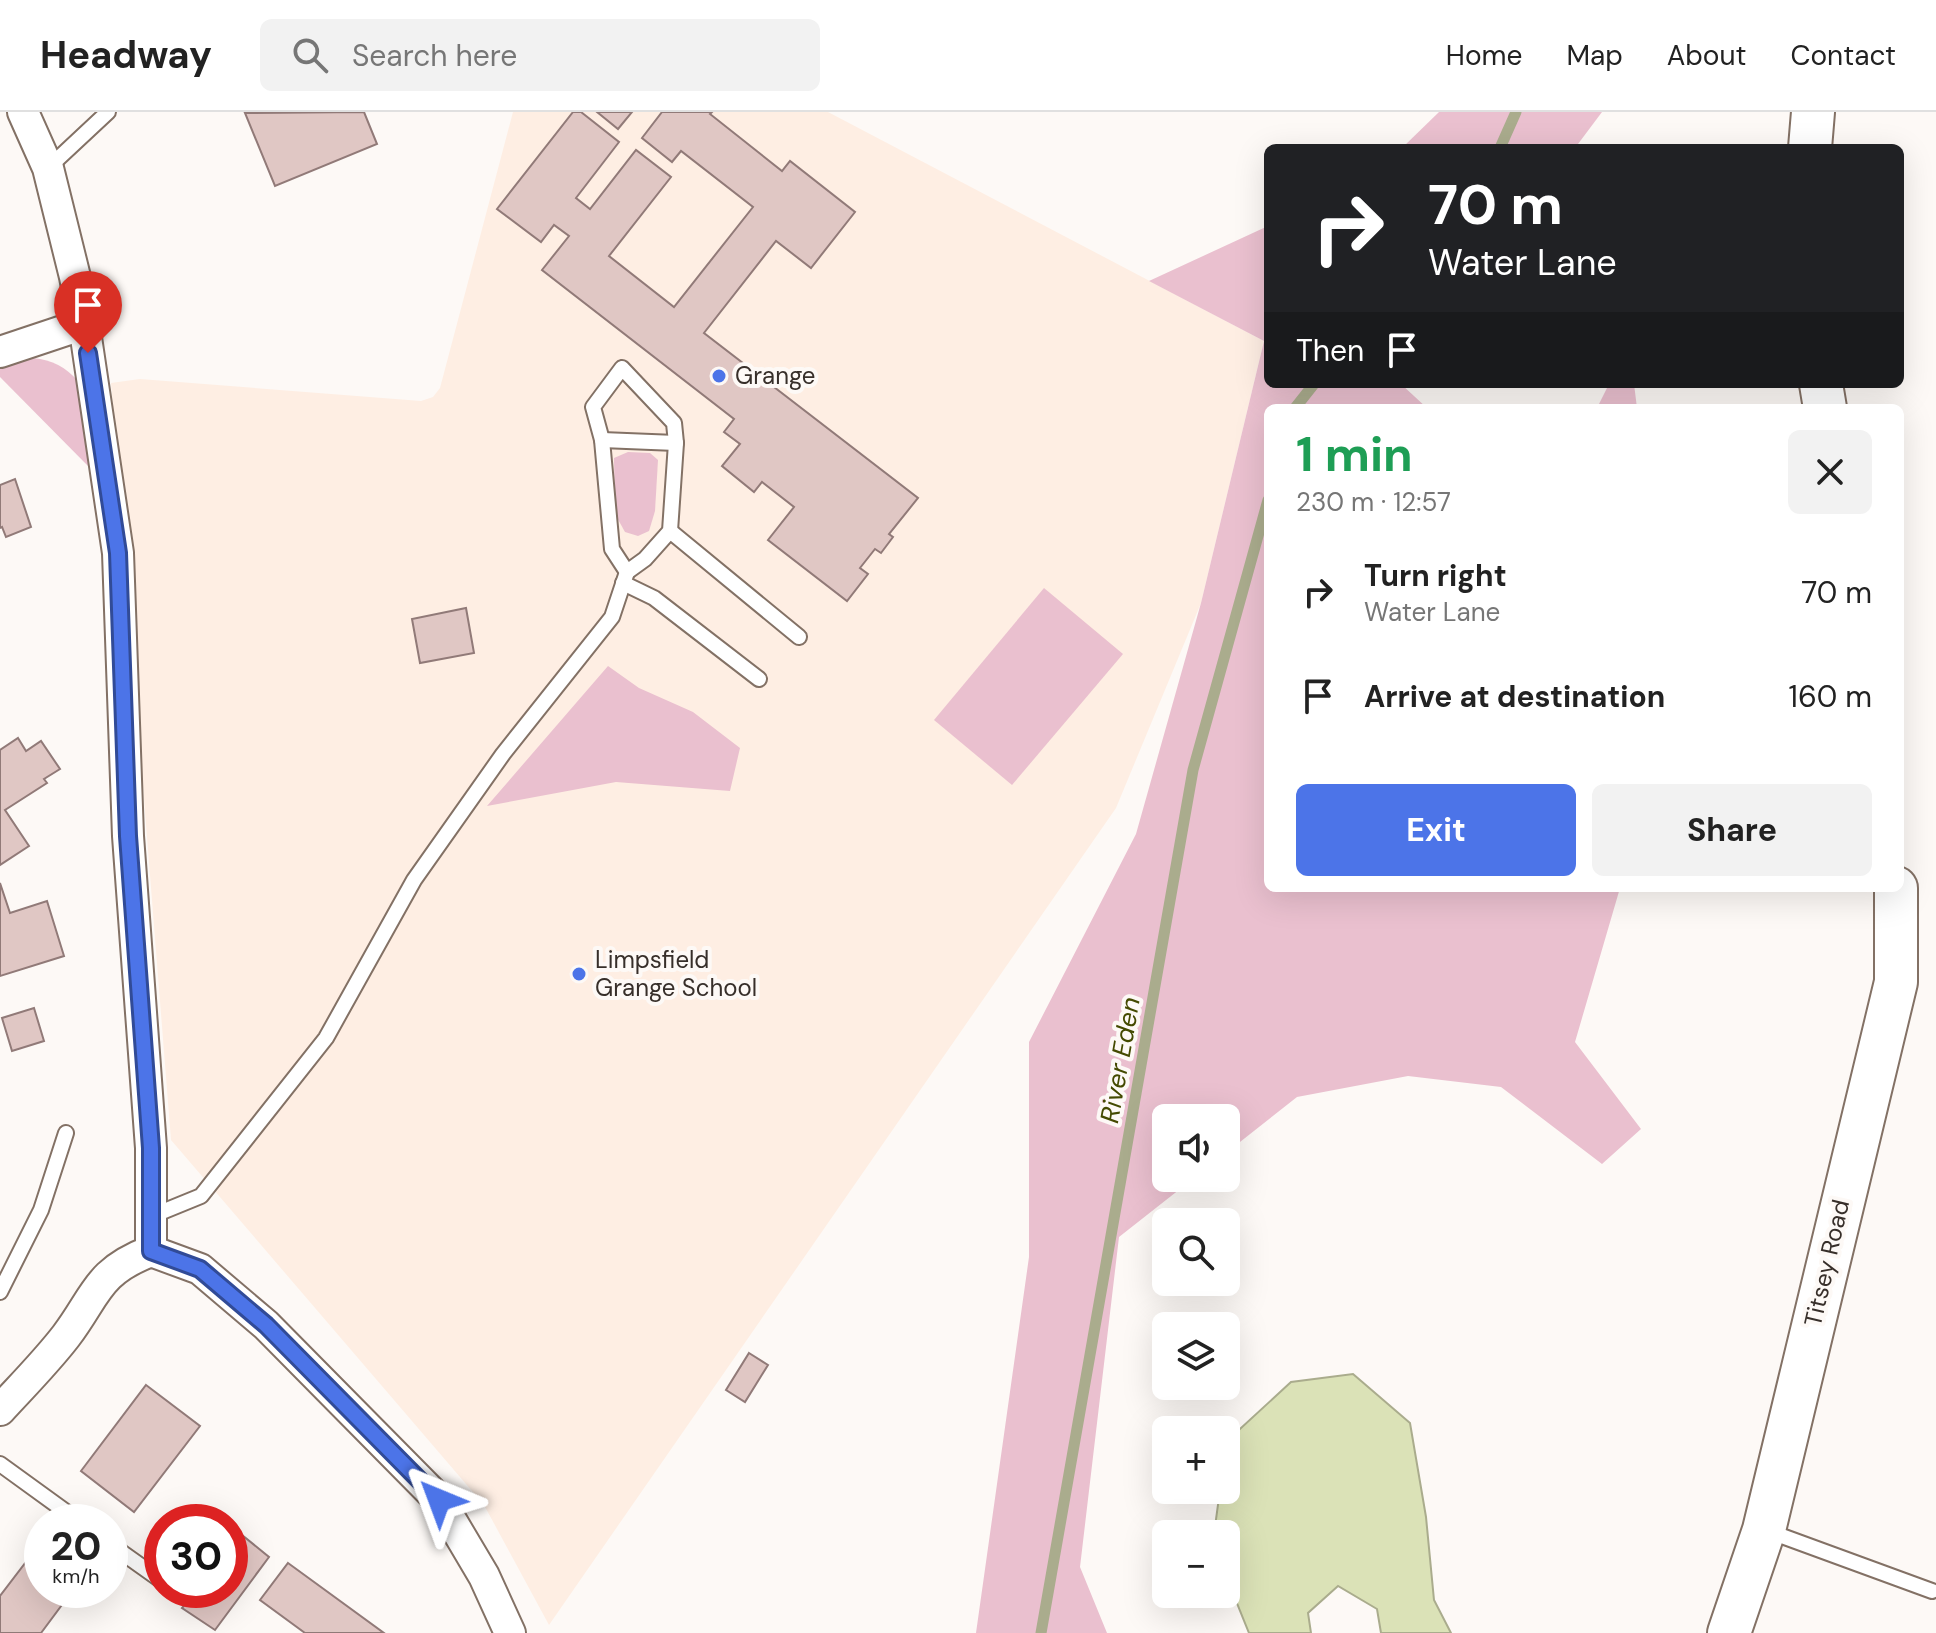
<!DOCTYPE html>
<meta charset="utf-8">
<style>
body{margin:0;font-family:"DM Sans",sans-serif;background:#f2f2f2;color:#222;height:100vh;display:flex;flex-direction:column;font-size:30px;white-space:nowrap}
*{box-sizing:border-box;margin:0}
p{font-size:26px;color:#767676}
.icon{flex:none;width:44px;height:44px;fill:none;stroke:currentColor;stroke-width:2;stroke-linecap:round;stroke-linejoin:round}
.map{position:relative;flex:1;overflow:hidden}
.side{position:absolute;left:1264px;top:292px;width:640px;height:488px;display:flex;flex-direction:column;background:#fff;border-radius:12px;box-shadow:0 8px 32px #0002}
.side>*{flex:none}
.guide{position:absolute;left:1264px;top:32px;width:640px;height:244px;border-radius:12px;box-shadow:0 8px 32px #0002;background:#202124;color:#fff;overflow:hidden}
.buttons{position:absolute;left:1152px;top:992px;display:grid;gap:16px}
.buttons a{display:grid;place-items:center;width:88px;height:88px;border-radius:12px;background:#fff;box-shadow:0 8px 32px #0002;font-size:40px}
.speed{position:absolute;left:24px;top:1392px;display:flex;gap:16px;font-size:40px;font-weight:700;text-align:center}
.speed>*{display:grid;place-content:center;width:104px;height:104px;border-radius:50%;background:#fff;box-shadow:0 8px 32px #0002;line-height:1}
.speed small{font-size:20px;font-weight:400}
.speed .limit{border:12px solid #d22;background:#fff;color:#111}
.pin{position:absolute;display:grid;place-items:center;width:68px;height:68px;color:#fff;margin:-82px -34px;border-radius:50% 50% 50% 0;rotate:-45deg;box-shadow:0 0 8px #0007}
.pin .icon{rotate:45deg}
.me{position:absolute;width:88px;margin:-44px;rotate:316deg;stroke-linejoin:round;filter:drop-shadow(0 0 6px #0008)}
.turn{display:flex;align-items:center;gap:28px;height:168px;padding:0 32px;font-size:36px}
.turn .icon{width:104px;height:104px;stroke-width:2.5}
.turn b{display:block;font-size:56px;line-height:68px}
.then{display:flex;align-items:center;height:76px;padding:0 32px;background:#0003;gap:16px;font-size:30px}
.round{display:grid;place-items:center;flex:none;width:84px;height:84px;border-radius:12px;background:#f2f2f2}
.overview{display:flex;align-items:center;justify-content:space-between;height:136px;padding:0 32px}
h1{font-size:48px;font-weight:700;line-height:60px;color:#1e9e55}
.primary-button{display:flex;gap:16px;margin-top:auto;padding:16px 32px}
.primary-button a{flex:1;height:92px;border-radius:12px;background:#4c74e8;color:#fff;font-size:32px;font-weight:700;line-height:92px;text-align:center}
.primary-button a+a{background:#f2f2f2;color:#222}
ul{padding:0;list-style:none}
li{display:flex;align-items:center;gap:24px;height:104px;padding:0 32px}
li div{flex:1}
li b{display:block;font-size:30px}
li em{font-style:normal}
header{display:flex;align-items:center;gap:48px;box-sizing:border-box;height:112px;padding:0 40px;background:#fff;border-bottom:2px solid #e0e0e0}
header strong{font-size:38px}
nav{display:flex;gap:44px;margin-inline-start:auto;font-size:28px}
.search{width:560px;height:72px;background:#f2f2f2;display:flex;align-items:center;gap:20px;box-sizing:border-box;padding:0 28px;border-radius:12px;color:#767676;font-size:30px}
.map>svg:first-child{display:block}
.built{fill:#feeee3}
.green{fill:#eac0cf}
.water{fill:#dbe2b7;stroke:#aaac8d;stroke-width:2}
.lines{fill:none;stroke-linecap:round;stroke-linejoin:round}
.stream{stroke:#aaac8d;stroke-width:11}
.building{fill:#e0c7c4;stroke:#917a78;stroke-width:2}
.service-casing{stroke:#837165;stroke-width:18}
.minor-casing{stroke:#837165;stroke-width:34}
.secondary-casing{stroke:#837165;stroke-width:46}
.service{stroke:#fff;stroke-width:14}
.minor{stroke:#fff;stroke-width:30}
.secondary{stroke:#fff;stroke-width:42}
.route-casing{stroke:#314b97;stroke-width:20}
.route{stroke:#4c74e8;stroke-width:14}
.poi-dot{fill:#4c74e8;stroke:#fdf9f6;stroke-width:3}
.labels{text-anchor:middle;stroke-width:8;stroke-linejoin:round;paint-order:stroke}
.poi-label{font-size:24px;fill:#372f2a;stroke:#fdf9f6;text-anchor:start}
.street-label{font-size:24px;fill:#372f2a;stroke:#fdf9f6}
.water-label{font-size:26px;font-style:italic;fill:#444a01;stroke:#fdf9f6}
</style>
<header>
<strong>Headway</strong>
<div class="search"><svg class="icon" aria-label="search" viewBox="0 0 24 24"><circle cx="10" cy="10" r="6"/><path d="M15 15l6 6"/></svg>Search here</div>
<nav><a>Home</a><a>Map</a><a>About</a><a>Contact</a></nav>
</header>
<div class="map">
<svg width="1936" height="1521" viewBox="0 0 1936 1521">
<rect width="100%" height="100%" fill="#fdf9f6"/>
<polygon class="built" points="513,0 828,0 1264,229 1201,491 1116,696 549,1513 484,1393 171,1028 111,271 140,267 421,289 433,285 440,276"/>
<g class="green">
<polygon points="1439,0 1602,0 1575,36 1402,36"/>
<polygon points="1268,114 1268,272 1401,272 1427,296 1268,296 1268,776 1620,776 1575,930 1641,1017 1602,1052 1501,975 1408,964 1297,985 1226,1041 1226,1006 1166,1006 1166,1066 1194,1066 1119,1125 1080,1455 1107,1521 976,1521 1029,1145 1029,930 1136,722 1201,491 1264,229 1149,169"/>
<path d="M33,246C53,248 65,255 78,269L90,356L0,265V257Z"/>
<polygon points="1609,272 1634,272 1637,296 1597,296"/>
<polygon points="628,340 650,341 658,348 655,399 649,419 638,424 625,420 615,402 614,346"/>
<polygon points="1044,476 1123,542 1012,673 934,608"/>
<polygon points="608,554 639,576 693,600 740,636 730,679 616,670 487,694"/>
</g>
<polygon class="water" points="1353,1262 1410,1311 1426,1405 1434,1488 1451,1521 1381,1521 1377,1497 1338,1474 1308,1501 1311,1521 1249,1521 1226,1464 1226,1422 1214,1422 1220,1378 1226,1378 1228,1328 1291,1270"/>
<g class="lines">
<g class="stream">
<polyline points="1500,36 1516,0"/>
<polyline points="1295,296 1314,272"/>
<polyline points="1041,1521 1193,658 1268,388"/>
</g>
</g>
<g class="building">
<polygon points="364,0 377,32 275,74 245,1"/>
<polygon points="573,0 581,0 619,30 576,86 590,97 636,38 671,65 609,144 674,195 753,95 681,39 672,50 642,26 662,0 712,0 710,2 782,59 790,49 855,100 811,156 776,129 704,221 918,386 889,422 893,425 881,441 875,437 860,456 868,462 847,489 768,428 794,395 762,370 754,380 722,354 740,332 724,320 734,307 542,158 569,124 554,113 541,130 497,97"/>
<polygon points="597,0 632,0 618,17"/>
<polygon points="15,367 31,415 6,425 2,415 0,416 0,373"/>
<polygon points="466,496 474,541 420,551 412,507"/>
<polygon points="18,626 26,639 41,629 60,657 44,667 47,671 5,698 29,734 0,753 0,638"/>
<polygon points="0,771 10,801 47,789 64,844 0,864"/>
<polygon points="34,896 44,929 12,939 2,906"/>
<polygon points="749,1241 768,1253 745,1290 726,1278"/>
<polygon points="146,1273 200,1314 134,1400 81,1359"/>
<polygon points="242,1423 269,1445 215,1518 182,1496 197,1478 230,1478 230,1437"/>
<polygon points="42,1429 42,1478 73,1478 41,1521 0,1521 0,1484"/>
<polygon points="288,1451 384,1521 305,1521 260,1488"/>
</g>
<g class="lines">
<defs>
<g id="service">
<polyline points="48,56 108,0"/>
<polygon points="622,256 674,311 676,331 670,419 645,447 627,460 612,437 602,328 593,295"/>
<polyline points="602,328 676,331"/>
<polyline points="670,419 799,525"/>
<polyline points="623,471 654,486 759,567"/>
<polyline points="152,1104 201,1084 326,926 414,768 503,642 612,505 627,460"/>
<polyline points="0,1180 41,1098 66,1021"/>
<polyline points="0,1352 80,1410"/>
<polyline points="1768,1419 1932,1479"/>
<polyline points="110,1432 162,1469"/>
<polyline points="174,1478 175,1478"/>
</g>
<g id="minor">
<polyline points="23,0 48,56 75,165 84,212 118,441 128,724 151,1036 151,1139"/>
<polyline points="0,240 84,212"/>
<path d="M0,1298C22,1274 46,1250 66,1224C97,1183 96,1160 151,1139L200,1157L266,1213L439,1388L484,1464L510,1521"/>
</g>
<g id="secondary">
<polyline points="1810,36 1813,0"/>
<polyline points="1821,272 1825,296"/>
<polyline points="1729,1521 1764,1418 1896,870 1896,776"/>
</g>
</defs>
<use href="#service" class="service-casing"/>
<use href="#minor" class="minor-casing"/>
<use href="#secondary" class="secondary-casing"/>
<use href="#service" class="service"/>
<use href="#minor" class="minor"/>
<use href="#secondary" class="secondary"/>
</g>
<g class="lines">
<defs>
<polyline id="route" points="88,241 118,441 128,724 151,1036 151,1139 200,1157 266,1213 439,1388"/>
</defs>
<use href="#route" class="route-casing"/>
<use href="#route" class="route"/>
</g>
<g class="poi-dot">
<circle cx="719" cy="264" r="8"/>
<circle cx="579" cy="862" r="8"/>
</g>
<g class="labels">
<g class="poi-label">
<text x="735" y="272">Grange</text>
<text x="595" y="856">Limpsfield<tspan x="595" dy="28">Grange School</tspan></text>
</g>
<g class="street-label">
<text transform="translate(1827 1151) rotate(-77)" y="8">Titsey Road</text>
</g>
<g class="water-label">
<text transform="translate(1120 948) rotate(-80)" y="9">River Eden</text>
</g>
</g>
</svg>
<div class="buttons">
<a><svg class="icon" aria-label="sound" viewBox="0 0 24 24"><path d="M4 9h4l5-4v14l-5-4H4zM17 9q2 3 0 6"/></svg></a>
<a><svg class="icon" aria-label="search" viewBox="0 0 24 24"><circle cx="10" cy="10" r="6"/><path d="M15 15l6 6"/></svg></a>
<a><svg class="icon" aria-label="layers" viewBox="0 0 24 24"><path d="M12 4l9 5-9 5-9-5zM3 14l9 5 9-5"/></svg></a>
<a>+</a>
<a>−</a>
</div>
<div class="speed"><div>20<small>km/h</small></div><div class="limit">30</div></div>
<div class="pin" style="left:88px;top:241px;background:#d93025"><svg class="icon" aria-label="arrive" viewBox="0 0 24 24"><path d="M6 21V4h12l-3 4 3 4H6"/></svg></div>
<svg class="me" style="left:439px;top:1388px" viewBox="-20 -20 40 40"><path d="M0-17L14 15 0 8-14 15z" fill="#4c74e8" stroke="#fff" stroke-width="4"/></svg>
<div class="guide">
<div class="turn"><svg class="icon" aria-label="right" viewBox="0 0 24 24"><path d="M7 20v-9h11M14 6l5 5-5 5"/></svg><div><b>70 m</b>Water Lane</div></div>
<div class="then">Then<svg class="icon" aria-label="arrive" viewBox="0 0 24 24"><path d="M6 21V4h12l-3 4 3 4H6"/></svg></div>
</div>
<section class="side">
<div class="overview"><div><h1>1 min</h1><p>230 m · 12:57</p></div><a class="round"><svg class="icon" aria-label="close" viewBox="0 0 24 24"><path d="M6 6l12 12M18 6L6 18"/></svg></a></div>
<ul>
<li><svg class="icon" aria-label="right" viewBox="0 0 24 24"><path d="M7 20v-9h11M14 6l5 5-5 5"/></svg><div><b>Turn right</b><p>Water Lane</p></div><em>70 m</em></li>
<li><svg class="icon" aria-label="arrive" viewBox="0 0 24 24"><path d="M6 21V4h12l-3 4 3 4H6"/></svg><div><b>Arrive at destination</b></div><em>160 m</em></li>
</ul>
<div class="primary-button"><a>Exit</a><a>Share</a></div>
</section>
</div>
